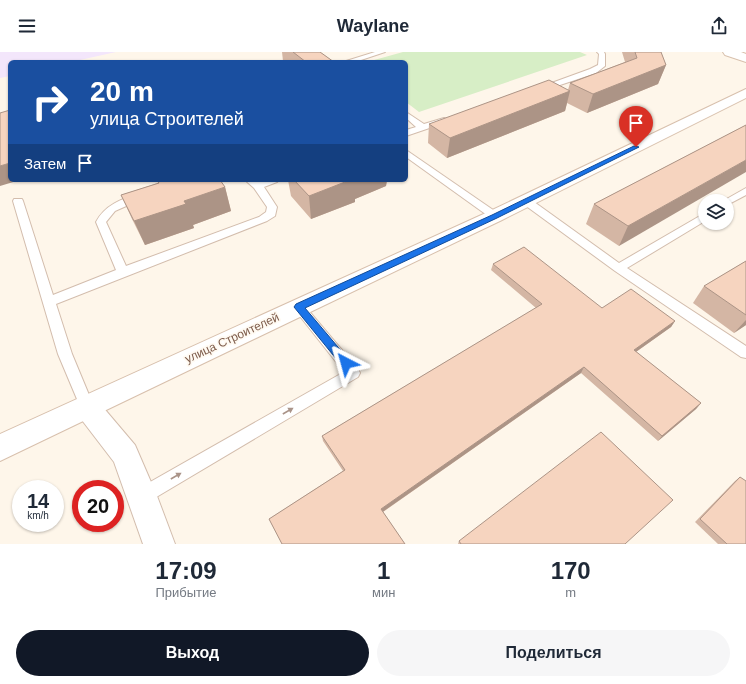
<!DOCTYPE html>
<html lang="ru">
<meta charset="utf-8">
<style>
body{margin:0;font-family:Helvetica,sans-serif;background:#f6f6f7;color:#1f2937;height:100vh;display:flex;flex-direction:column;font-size:15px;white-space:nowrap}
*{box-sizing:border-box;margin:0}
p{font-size:13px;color:#747a83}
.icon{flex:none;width:22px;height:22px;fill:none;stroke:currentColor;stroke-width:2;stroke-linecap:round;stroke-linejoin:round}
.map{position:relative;height:492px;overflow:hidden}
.side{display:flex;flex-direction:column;background:#fff;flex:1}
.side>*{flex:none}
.top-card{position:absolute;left:8px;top:8px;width:400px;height:122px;border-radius:6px;box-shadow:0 1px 3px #0004;background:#1a4fa0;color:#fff;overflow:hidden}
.fabs{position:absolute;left:698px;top:142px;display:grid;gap:8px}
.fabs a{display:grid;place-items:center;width:36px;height:36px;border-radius:50%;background:#fff;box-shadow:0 1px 3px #0004;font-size:20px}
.speed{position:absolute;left:12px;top:428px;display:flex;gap:8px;font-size:20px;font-weight:700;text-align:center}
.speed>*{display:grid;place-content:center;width:52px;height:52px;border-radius:50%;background:#fff;box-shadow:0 1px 3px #0004;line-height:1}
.speed small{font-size:10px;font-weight:400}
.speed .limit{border:6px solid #d22;background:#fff;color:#111}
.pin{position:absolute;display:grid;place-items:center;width:34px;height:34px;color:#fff;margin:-41px -17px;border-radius:50% 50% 50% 0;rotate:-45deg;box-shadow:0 0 4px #0007}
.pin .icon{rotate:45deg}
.me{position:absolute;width:44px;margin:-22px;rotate:321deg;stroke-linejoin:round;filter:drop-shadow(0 0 3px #0008)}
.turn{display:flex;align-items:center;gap:14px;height:84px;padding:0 16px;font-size:18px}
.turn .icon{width:52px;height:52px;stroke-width:2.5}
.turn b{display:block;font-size:28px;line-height:34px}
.then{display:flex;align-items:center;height:38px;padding:0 16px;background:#0003;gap:8px;font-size:15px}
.eta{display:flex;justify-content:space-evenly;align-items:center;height:68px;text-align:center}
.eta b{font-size:24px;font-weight:800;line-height:28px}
.button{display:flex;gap:8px;margin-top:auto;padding:8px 16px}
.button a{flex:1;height:46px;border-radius:24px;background:#111827;color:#fff;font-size:16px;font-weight:800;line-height:46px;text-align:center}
.button a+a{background:#f6f6f7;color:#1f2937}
header{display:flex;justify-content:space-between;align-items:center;height:52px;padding:0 16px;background:#fff;font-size:18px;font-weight:800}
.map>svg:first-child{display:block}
.education{fill:#f3e6fb}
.green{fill:#d7eec6}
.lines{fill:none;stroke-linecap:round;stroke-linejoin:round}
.lane-casing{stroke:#d3bdad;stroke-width:2}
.street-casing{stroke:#d3bdad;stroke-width:2}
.secondary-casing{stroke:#d8c0ad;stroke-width:2}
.lane{fill:#fff;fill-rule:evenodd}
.street{fill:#fff;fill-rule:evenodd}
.secondary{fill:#fff;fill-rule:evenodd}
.wall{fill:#d4b6a4}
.shaded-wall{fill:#ac9486}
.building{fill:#f6d4bf;stroke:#ac9486}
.oneway{fill:#aa9489}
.route{fill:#1a73e8;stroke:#114b97}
.labels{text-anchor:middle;stroke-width:3.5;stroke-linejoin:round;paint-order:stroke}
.street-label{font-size:12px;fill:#7d5b4a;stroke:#fffaf2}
</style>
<header><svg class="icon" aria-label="menu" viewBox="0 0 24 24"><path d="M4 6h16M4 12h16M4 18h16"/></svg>Waylane<svg class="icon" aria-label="share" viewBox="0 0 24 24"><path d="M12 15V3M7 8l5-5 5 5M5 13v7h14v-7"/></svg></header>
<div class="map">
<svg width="746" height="492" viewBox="0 0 746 492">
<rect width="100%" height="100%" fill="#fef6ea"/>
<polygon class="education" points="0,0 116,0 71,10 10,10 10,24 0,26"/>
<polygon class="green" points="403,0 580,0 587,3 419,60 406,50 406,10 367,10"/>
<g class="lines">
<defs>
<g id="lane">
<polygon points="375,0 385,0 355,10 343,10"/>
<polygon points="597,0 604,0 605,2 605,14 596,21 542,39 539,39 535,37 590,17 598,13 599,2"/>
<polygon points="406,60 424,72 444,66 448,68 447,70 406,84 406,78 416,75 406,66"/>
<polygon points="406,98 499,162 500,164 499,166 491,166 406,105"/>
<path d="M245,128H256L259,130L265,128H279L277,130L264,135L277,155L275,164L267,169L56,252L72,302L94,355L92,359L87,361L82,359L58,302L13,149L14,147H22L23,149L53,243L116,218L96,170C105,153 121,147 139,142L144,145L142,147L115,159L106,170L126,214L259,165L266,160L267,155L254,136Z"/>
<polygon points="746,136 746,143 727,153 727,149 723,149"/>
<polygon points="526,146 530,147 619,211 705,161 705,169 627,216 746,294 746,306 741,305 615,219 522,151 521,149"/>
<polygon points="299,250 303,252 358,317 360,321 358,325 148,450 142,452 136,450 134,444 136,438 344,320 295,258 293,255 295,252"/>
</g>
<polygon id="street" points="87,343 96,347 135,393 157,444 175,492 143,492 114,410 78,363 74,355 78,347"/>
<g id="secondary">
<polygon points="723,0 741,0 746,2 746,10 725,3"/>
<polygon points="746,37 746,46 502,168 0,409 0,382 488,160"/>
</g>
</defs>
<use href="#lane" class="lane-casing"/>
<use href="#street" class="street-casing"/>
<use href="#secondary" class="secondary-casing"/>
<use href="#lane" class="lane"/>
<use href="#street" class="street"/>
<use href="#secondary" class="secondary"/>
</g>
<g class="wall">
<polygon points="282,0 320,0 334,10 285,10 283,9"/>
<polygon points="622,0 661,0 666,13 658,32 587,61 567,51 565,59 447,106 428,91 429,72 568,38 570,31 625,10"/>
<polygon points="746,73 619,194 586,172 594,152"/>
<polygon points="157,128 225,135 231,159 193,173 194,176 145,193 132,167 121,143 158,131"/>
<polygon points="288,128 387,128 386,134 355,147 355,150 311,167 291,144"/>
<polygon points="746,209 746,273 734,281 693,251 704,234"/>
<polygon points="493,212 602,256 675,269 671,275 636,300 701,351 696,357 658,389 581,321 383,460 405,492 282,492 269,467 343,419 323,389 322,384 536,256 491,218"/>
<polygon points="740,425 746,492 718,492 695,470 735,429"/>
<polygon points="459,489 625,492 458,492"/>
</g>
<g class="shaded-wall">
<polygon points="666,13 658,32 587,61 593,42"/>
<polygon points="570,39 565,59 447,106 450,86"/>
<polygon points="746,108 746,120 619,194 628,174"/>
<polygon points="10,111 10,128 20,128 0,134 0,114"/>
<polygon points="350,128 387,128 386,134 355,147 355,150 311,167 309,144"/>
<polygon points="225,135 231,159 193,173 194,176 145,193 134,169 184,149"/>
<polygon points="746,268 746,273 734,281"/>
<polygon points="675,269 671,275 630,304 634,298"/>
<polygon points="584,315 581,321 381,461 381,457"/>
<polygon points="701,351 696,357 658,389 662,384"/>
</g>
<g class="building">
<polygon points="293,0 320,0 334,10 306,10"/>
<polygon points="635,0 661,0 666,13 593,42 570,31 637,6"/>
<polygon points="549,28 570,39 450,86 429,72"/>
<polygon points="10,58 10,111 0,114 0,61"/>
<polygon points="746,73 746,108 628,174 594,152"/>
<polygon points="157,128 220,128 225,135 184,149 186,152 134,169 121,143 159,131"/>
<polygon points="294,128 350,128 309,144"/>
<polygon points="524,195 602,256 631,237 675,269 634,298 701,351 662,384 584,315 381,457 405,492 282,492 269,467 345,418 322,384 542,252 493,212"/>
<polygon points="746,209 746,263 704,234"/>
<polygon points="601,380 673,448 625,492 461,492 459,489"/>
<polygon points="740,425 746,429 746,492 727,492 700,467"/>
</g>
<defs><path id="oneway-solid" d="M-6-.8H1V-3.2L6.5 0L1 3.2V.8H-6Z"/></defs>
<g class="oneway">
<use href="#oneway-solid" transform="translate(288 359) rotate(-30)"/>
<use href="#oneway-solid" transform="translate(176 424) rotate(-30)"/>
</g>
<polygon class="route" points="634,94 639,95 497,166 305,256 349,308 351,311 349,314 346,315 342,314 294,255 296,252 492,163"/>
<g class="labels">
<g class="street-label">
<text transform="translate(232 286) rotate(-25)" y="4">улица Строителей</text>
</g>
</g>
</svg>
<div class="fabs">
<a><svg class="icon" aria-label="layers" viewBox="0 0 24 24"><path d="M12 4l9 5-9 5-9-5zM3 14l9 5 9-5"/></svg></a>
</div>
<div class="speed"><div>14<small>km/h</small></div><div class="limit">20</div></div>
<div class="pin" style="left:636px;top:95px;background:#d93025"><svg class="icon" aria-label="arrive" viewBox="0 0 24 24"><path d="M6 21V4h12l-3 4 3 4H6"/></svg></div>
<svg class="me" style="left:346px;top:311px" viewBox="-20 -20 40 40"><path d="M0-17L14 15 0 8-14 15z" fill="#1a73e8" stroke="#fff" stroke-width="4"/></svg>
<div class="top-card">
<div class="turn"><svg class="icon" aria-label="right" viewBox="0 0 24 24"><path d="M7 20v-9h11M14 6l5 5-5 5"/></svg><div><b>20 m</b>улица Строителей</div></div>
<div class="then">Затем<svg class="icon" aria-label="arrive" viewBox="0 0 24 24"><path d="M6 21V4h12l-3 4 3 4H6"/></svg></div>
</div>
</div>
<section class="side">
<div class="eta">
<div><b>17:09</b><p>Прибытие</p></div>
<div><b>1</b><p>мин</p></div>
<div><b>170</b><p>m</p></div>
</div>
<div class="button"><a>Выход</a><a>Поделиться</a></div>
</section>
